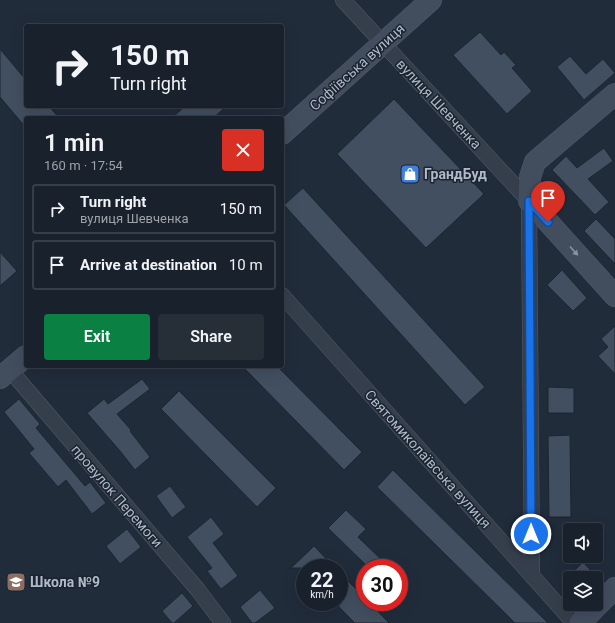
<!DOCTYPE html>
<meta charset="utf-8">
<style>
body{margin:0;font-family:Roboto,sans-serif;background:#262e38;color:#f1f3f6;height:100vh;display:flex;flex-direction:column;font-size:15px;white-space:nowrap}
*{box-sizing:border-box;margin:0}
p{font-size:13px;color:#9fa3a9}
.icon{flex:none;width:22px;height:22px;fill:none;stroke:currentColor;stroke-width:2;stroke-linecap:round;stroke-linejoin:round}
.map{position:relative;flex:1;overflow:hidden}
.panel{position:absolute;left:24px;top:116px;width:260px;height:252px;display:flex;flex-direction:column;background:#19212c;border-radius:4px;box-shadow:0 4px 16px #0002,0 0 0 1px #373e48}
.panel>*{flex:none}
.hud{position:absolute;left:24px;top:24px;width:260px;height:84px;border-radius:4px;box-shadow:0 4px 16px #0002,0 0 0 1px #373e48;background:#19212c;color:#f1f3f6;overflow:hidden}
.controls{position:absolute;left:563px;top:523px;display:grid;gap:8px}
.controls a{display:grid;place-items:center;width:40px;height:40px;border-radius:4px;background:#19212c;box-shadow:0 4px 16px #0002,0 0 0 1px #373e48;font-size:20px}
.speed{position:absolute;left:296px;top:559px;display:flex;gap:8px;font-size:20px;font-weight:700;text-align:center}
.speed>*{display:grid;place-content:center;width:52px;height:52px;border-radius:50%;background:#19212c;box-shadow:0 4px 16px #0002,0 0 0 1px #373e48;line-height:1}
.speed small{font-size:10px;font-weight:400}
.speed .limit{border:6px solid #d22;background:#fff;color:#111}
.pin{position:absolute;display:grid;place-items:center;width:34px;height:34px;color:#fff;margin:-41px -17px;border-radius:50% 50% 50% 0;rotate:-45deg;box-shadow:0 0 4px #0007}
.pin .icon{rotate:45deg}
.me{position:absolute;width:44px;margin:-22px;rotate:0deg;stroke-linejoin:round;filter:drop-shadow(0 0 3px #0008)}
.turn{display:flex;align-items:center;gap:14px;height:84px;padding:0 20px;font-size:18px}
.turn .icon{width:52px;height:52px;stroke-width:2.5}
.turn b{display:block;font-size:28px;line-height:34px}
.round{display:grid;place-items:center;flex:none;width:42px;height:42px;border-radius:4px;background:#262e38}
.overview{display:flex;align-items:center;justify-content:space-between;height:68px;padding:0 20px}
h1{font-size:24px;font-weight:600;line-height:30px}
.button{display:flex;gap:8px;margin-top:auto;padding:8px 20px}
.button a{flex:1;height:46px;border-radius:4px;background:#0b8043;color:#fff;font-size:16px;font-weight:600;line-height:46px;text-align:center}
.button a+a{background:#262e38;color:#f1f3f6}
ul{padding:0;list-style:none}
li{display:flex;align-items:center;gap:12px;height:50px;margin:0 8px 6px;padding:0 12px;border:2px solid #373e48;border-radius:4px}
li div{flex:1}
li b{display:block;font-size:15px}
li em{font-style:normal}
.map>svg:first-child{display:block}
.building{fill:#424f60;stroke:#1c2531}
.lines{fill:none;stroke-linecap:round;stroke-linejoin:round}
.street-casing{stroke:#525c68;stroke-width:16}
.secondary-casing{stroke:#525c68;stroke-width:22}
.street{stroke:#353e4b;stroke-width:15}
.secondary{stroke:#424d5e;stroke-width:21}
.oneway{fill:#8993a2}
.route-casing{stroke:#114b97;stroke-width:10}
.route{stroke:#1a73e8;stroke-width:7}
.labels{text-anchor:middle;stroke-width:3;stroke-linejoin:round;paint-order:stroke}
.street-label{font-size:14px;fill:#afb9c7;stroke:#1a232f}
.poi-label{font-size:14px;font-weight:bold;fill:#afb9c7;stroke:#1a232f;text-anchor:start}
</style>
<div class="map">
<svg width="615" height="623" viewBox="0 0 615 623">
<rect width="100%" height="100%" fill="#212c3b"/>
<g class="building">
<polygon points="480,32 501,55 504,52 516,65 512,68 532,91 507,114 453,55"/>
<polygon points="0,49 26,80 26,106 49,106 59,118 26,118 26,128 0,97"/>
<polygon points="570,56 586,74 603,59 615,73 584,100 557,67"/>
<polygon points="394,99 484,194 426,248 337,154"/>
<polygon points="185,106 227,106 213,118 172,118"/>
<polygon points="604,148 613,161 588,179 609,202 595,215 552,170 566,156 577,168"/>
<polygon points="303,188 485,387 465,405 284,205"/>
<polygon points="596,219 615,239 615,264 584,231"/>
<polygon points="0,252 17,271 0,286"/>
<polygon points="562,270 587,298 573,311 547,285"/>
<polygon points="615,326 615,374 598,356 608,347 601,339"/>
<polygon points="242,366 277,366 362,452 344,470"/>
<polygon points="142,379 150,389 117,414 131,430 130,431 150,457 135,470 120,451 87,413 104,399 108,404"/>
<polygon points="548,387 574,388 574,413 548,413"/>
<polygon points="179,391 276,488 257,507 161,409"/>
<polygon points="19,399 40,424 36,428 85,486 90,482 106,503 92,514 66,480 58,487 29,453 34,449 4,412"/>
<polygon points="570,435 571,517 549,517 548,436"/>
<polygon points="393,470 548,623 515,623 377,487"/>
<polygon points="170,486 186,507 172,518 156,496"/>
<polygon points="346,510 366,529 358,537 390,568 369,568 328,528"/>
<polygon points="211,517 224,534 213,543 238,576 221,589 207,571 212,568 187,537"/>
<polygon points="127,529 141,547 120,564 106,546"/>
<polygon points="314,546 335,568 291,568"/>
<polygon points="583,562 598,578 567,578"/>
<polygon points="339,572 365,598 365,602 369,602 389,623 355,623 339,607"/>
<polygon points="260,590 275,608 255,623 252,623 240,607"/>
<polygon points="182,593 193,606 174,623 172,623 162,611"/>
</g>
<g class="lines">
<defs>
<g id="street">
<polyline points="343,0 529,201 532,576"/>
<polyline points="282,295 574,623"/>
<polyline points="10,370 198,590 223,623"/>
</g>
<g id="secondary">
<polyline points="615,94 535,162 530,177 529,201 615,296"/>
<polyline points="282,134 431,0"/>
<polyline points="0,378 26,356"/>
<polyline points="580,623 615,588"/>
</g>
</defs>
<use href="#street" class="street-casing"/>
<use href="#secondary" class="secondary-casing"/>
<use href="#street" class="street"/>
<use href="#secondary" class="secondary"/>
</g>
<defs><path id="oneway-solid" d="M-6-.8H1V-3.2L6.5 0L1 3.2V.8H-6Z"/></defs>
<use class="oneway" href="#oneway-solid" transform="translate(574 251) rotate(48)"/>
<g class="lines">
<defs>
<polyline id="route" points="531,534 529,201 548,222"/>
</defs>
<use href="#route" class="route-casing"/>
<use href="#route" class="route"/>
</g>
<defs>
<symbol id="shop-square" viewBox="-11 -11 22 22"><rect x="-9" y="-9" width="18" height="18" rx="4" fill="#3f7fe0" stroke="#1a232f"/><path d="M-5-2.5h2.3a2.7 3.5 0 0 1 5.4 0H5L5.5 6h-11ZM-1.5-2.5h3a1.5 2.3 0 0 0-3 0Z" fill="#fff"/></symbol>
<symbol id="school-square" viewBox="-11 -11 22 22"><rect x="-9" y="-9" width="18" height="18" rx="4" fill="#8d6e63" stroke="#1a232f"/><path d="M0-5L7-2L0 1L-7-2ZM-4 1L0 2.5L4 1V4Q0 6-4 4Z" fill="#fff"/></symbol>
</defs>
<g fill-rule="evenodd">
<use href="#shop-square" x="399" y="163" width="22" height="22"/>
<use href="#school-square" x="5" y="571" width="22" height="22"/>
</g>
<g class="labels">
<g class="street-label">
<text transform="translate(357 67) rotate(-42)" y="5">Софіївська вулиця</text>
<text transform="translate(439 104) rotate(47)" y="5">вулиця Шевченка</text>
<text transform="translate(428 459) rotate(48)" y="5">Святомиколаївська вулиця</text>
<text transform="translate(117 496) rotate(49)" y="5">провулок Перемоги</text>
</g>
<g class="poi-label">
<text x="424" y="179">ГрандБуд</text>
<text x="30" y="587">Школа №9</text>
</g>
</g>
</svg>
<div class="controls">
<a><svg class="icon" aria-label="sound" viewBox="0 0 24 24"><path d="M4 9h4l5-4v14l-5-4H4zM17 9q2 3 0 6"/></svg></a>
<a><svg class="icon" aria-label="layers" viewBox="0 0 24 24"><path d="M12 4l9 5-9 5-9-5zM3 14l9 5 9-5"/></svg></a>
</div>
<div class="speed"><div>22<small>km/h</small></div><div class="limit">30</div></div>
<div class="pin" style="left:548px;top:222px;background:#d93025"><svg class="icon" aria-label="arrive" viewBox="0 0 24 24"><path d="M6 21V4h12l-3 4 3 4H6"/></svg></div>
<svg class="me" style="left:531px;top:534px" viewBox="-20 -20 40 40"><circle r="17" fill="#1a73e8" stroke="#fff" stroke-width="3"/><path d="M0-11L8 9 0 5-8 9z" fill="#fff"/></svg>
<div class="hud">
<div class="turn"><svg class="icon" aria-label="right" viewBox="0 0 24 24"><path d="M7 20v-9h11M14 6l5 5-5 5"/></svg><div><b>150 m</b>Turn right</div></div>
</div>
<section class="panel">
<div class="overview"><div><h1>1 min</h1><p>160 m · 17:54</p></div><a class="round" style="background:#d93025;color:#fff"><svg class="icon" aria-label="close" viewBox="0 0 24 24"><path d="M6 6l12 12M18 6L6 18"/></svg></a></div>
<ul>
<li><svg class="icon" aria-label="right" viewBox="0 0 24 24"><path d="M7 20v-9h11M14 6l5 5-5 5"/></svg><div><b>Turn right</b><p>вулиця Шевченка</p></div><em>150 m</em></li>
<li><svg class="icon" aria-label="arrive" viewBox="0 0 24 24"><path d="M6 21V4h12l-3 4 3 4H6"/></svg><div><b>Arrive at destination</b></div><em>10 m</em></li>
</ul>
<div class="button"><a>Exit</a><a>Share</a></div>
</section>
</div>
